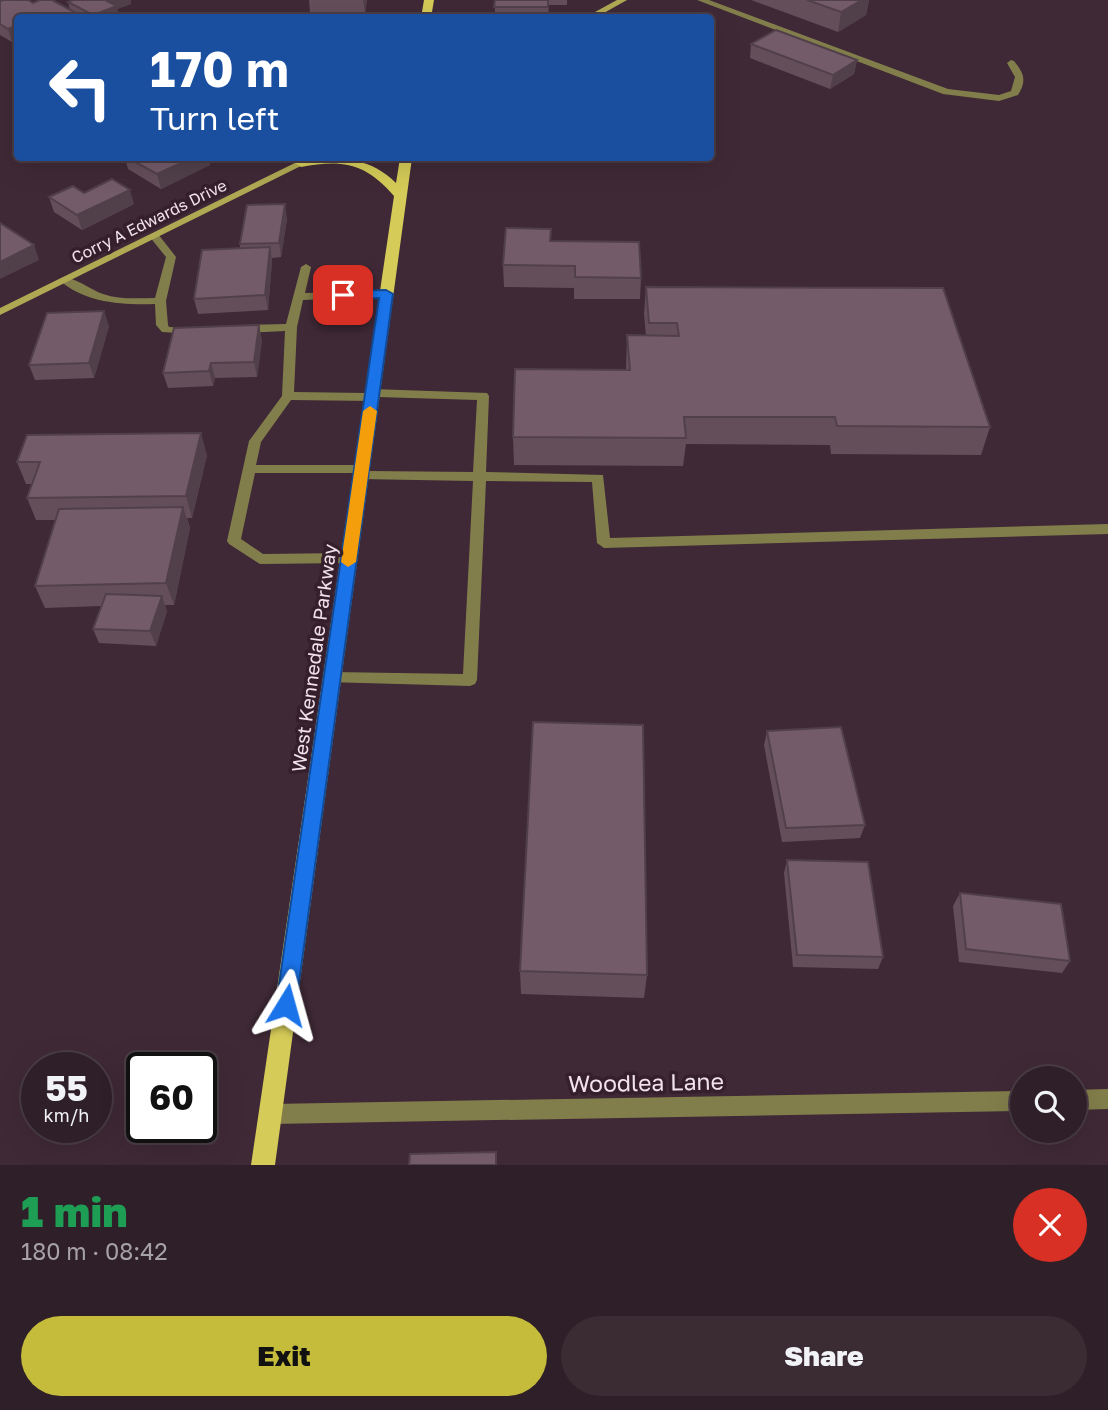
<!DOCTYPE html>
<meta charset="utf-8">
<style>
body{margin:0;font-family:"Golos Text",sans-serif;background:#3b2c34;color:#f1f3f6;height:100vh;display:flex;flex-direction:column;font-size:26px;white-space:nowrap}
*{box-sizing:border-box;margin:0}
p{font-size:23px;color:#a7a2a8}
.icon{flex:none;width:38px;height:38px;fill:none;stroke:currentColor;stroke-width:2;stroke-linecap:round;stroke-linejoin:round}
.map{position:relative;height:1165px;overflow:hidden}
.details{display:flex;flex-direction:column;background:#2f1f28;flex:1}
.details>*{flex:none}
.top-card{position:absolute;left:14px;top:14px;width:700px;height:147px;border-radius:7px;box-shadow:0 7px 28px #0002,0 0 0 2px #4a3d45;background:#1a4fa0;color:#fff;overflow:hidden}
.fabs{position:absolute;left:1010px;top:1066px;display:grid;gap:14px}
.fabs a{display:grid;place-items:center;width:77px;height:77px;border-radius:50%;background:#2f1f28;box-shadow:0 7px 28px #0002,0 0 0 2px #4a3d45;font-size:35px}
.speed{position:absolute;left:21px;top:1052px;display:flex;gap:14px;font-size:35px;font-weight:700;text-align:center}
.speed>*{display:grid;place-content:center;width:91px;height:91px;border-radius:50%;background:#2f1f28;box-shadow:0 7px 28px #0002,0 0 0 2px #4a3d45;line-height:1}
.speed small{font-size:18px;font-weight:400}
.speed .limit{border:4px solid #111;border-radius:10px;background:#fff;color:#111}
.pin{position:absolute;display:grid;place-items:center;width:60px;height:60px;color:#fff;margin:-30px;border-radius:14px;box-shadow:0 4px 10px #0006}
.me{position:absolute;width:77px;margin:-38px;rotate:8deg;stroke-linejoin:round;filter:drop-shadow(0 0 5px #0008)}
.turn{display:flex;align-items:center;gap:24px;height:147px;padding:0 21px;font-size:32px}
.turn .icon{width:91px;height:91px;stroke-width:2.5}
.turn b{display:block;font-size:49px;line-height:60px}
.round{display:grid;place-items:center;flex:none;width:74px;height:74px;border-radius:37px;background:#3b2c34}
.headline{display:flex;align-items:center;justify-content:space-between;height:119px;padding:0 21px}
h1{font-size:42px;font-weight:800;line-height:52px;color:#1e9e55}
.cta{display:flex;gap:14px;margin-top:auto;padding:14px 21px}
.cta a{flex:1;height:80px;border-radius:42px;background:#c6bc3c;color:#111;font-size:28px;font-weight:800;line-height:80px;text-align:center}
.cta a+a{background:#3b2c34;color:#f1f3f6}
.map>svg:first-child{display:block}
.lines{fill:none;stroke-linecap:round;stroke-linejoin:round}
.lane{fill:#827e4b;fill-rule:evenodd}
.street{fill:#827e4b;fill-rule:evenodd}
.secondary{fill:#b0a954;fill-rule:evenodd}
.primary{fill:#d4cb58;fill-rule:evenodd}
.wall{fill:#644e5a}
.shaded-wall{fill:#51404a}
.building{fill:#745b69;stroke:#51404a;stroke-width:2}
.route{fill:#1a73e8;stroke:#114b97;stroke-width:2}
.slow{fill:#f59e0b}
.labels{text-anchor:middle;stroke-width:7;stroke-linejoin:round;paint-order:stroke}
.far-street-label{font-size:16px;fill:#f1e2eb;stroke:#351f2c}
.street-label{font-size:19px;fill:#f1e2eb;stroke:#351f2c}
.near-street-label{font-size:23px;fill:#f1e2eb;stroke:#351f2c}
</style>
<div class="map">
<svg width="1108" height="1165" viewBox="0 0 1108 1165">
<rect width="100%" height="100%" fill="#3f2936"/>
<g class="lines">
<g class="lane">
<path d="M697,0H709L948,89L999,95L1011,91L1015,77L1007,63L1011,60L1014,61C1024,73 1027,81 1018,95L999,101L943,94Z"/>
<path d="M154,233L158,234L176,257L166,301L168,325L169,327L195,328V334L162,332L156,325L155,304C122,305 85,303 59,280L61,278C75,276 90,290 103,294C120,300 138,298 155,298L166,257L149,236Z"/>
<path d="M306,264L311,267L305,293L386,291L392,294L386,297L303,300L297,327L294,392L366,393L372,389L487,393L489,396L486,472L603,475L610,538L1108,524V534L604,548L597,543L592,482L486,481L477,680L475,684L470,686L327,682L325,678L327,674L332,672L463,674L473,481L361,479L356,478L355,473H255L241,539L263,554L349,553L356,558L349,563L260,564L229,544L227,541L249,441L282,396L285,331L242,333L236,329L242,325L286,324L301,267ZM378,397L477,400L473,472L367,471V466L362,465H256L261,442L291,400L372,401Z"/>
</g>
<g class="street">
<polygon points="1108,1089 1108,1109 1074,1110 1074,1090"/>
<polygon points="1022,1091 1022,1111 271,1124 264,1121 261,1114 264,1107 271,1104"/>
</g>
<g class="secondary">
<polygon points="617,0 627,0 595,18 584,18"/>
<polygon points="305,158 317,158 0,315 0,308"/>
</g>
<g class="primary">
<polygon points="424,0 434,0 431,18 421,18"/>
<path d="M311,158C344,158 371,158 396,183L400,158H412L275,1165H251L394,196C366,163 342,159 301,167L295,163Z"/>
</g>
</g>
<g class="wall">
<polygon points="309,0 367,0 365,13 310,13"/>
<polygon points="495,0 567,0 567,5 549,5 548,18 495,18"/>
<polygon points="751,0 869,0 866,15 838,32"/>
<polygon points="0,1 33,3 70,10 68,2 131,4 117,9 120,18 18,18 12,42 0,35"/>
<polygon points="751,44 857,60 854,74 830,89 750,58"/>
<polygon points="125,158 208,158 210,165 161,189 128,169"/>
<polygon points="509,158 627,158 627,161"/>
<polygon points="84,193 134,204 82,230 54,212 49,197"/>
<polygon points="287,219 281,257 272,258 272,261 268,310 198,314 194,299 240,248 240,244"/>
<polygon points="551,241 641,278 640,299 574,299 574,288 504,287 503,265"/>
<polygon points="646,287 990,427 981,455 831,454 830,445 686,444 683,466 514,465 513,437 626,370 627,335 646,336 644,314"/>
<polygon points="109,326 94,378 35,380 29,365"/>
<polygon points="262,340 257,377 215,378 213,386 168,388 163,373"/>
<polygon points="207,455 192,518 187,518 190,528 174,605 165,605 167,611 156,646 99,643 93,629 101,606 45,608 35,586 56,520 36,520 27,498 32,484 26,484 17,462"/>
<polygon points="767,731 865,825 860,838 782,842 764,745"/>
<polygon points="787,860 883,957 878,969 793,967 784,873"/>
<polygon points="960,893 1070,961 1062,973 959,962 953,906"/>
<polygon points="520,971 647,975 644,998 521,994"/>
</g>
<g class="shaded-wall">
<polygon points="105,0 131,0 131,4 117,9 120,18 94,18 93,15"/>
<polygon points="363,0 367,0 365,13"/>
<polygon points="862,0 869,0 866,15 838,32 841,12"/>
<polygon points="18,25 18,40 12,42 8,29"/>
<polygon points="857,60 854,74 830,89 833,75"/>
<polygon points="192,158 208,158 210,165 161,189 157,174"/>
<polygon points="130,190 134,204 82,230 77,215"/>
<polygon points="285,204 287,219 281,257 279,243"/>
<polygon points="34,245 39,260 0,279 0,262"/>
<polygon points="270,247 272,261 268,310 265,295"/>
<polygon points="104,311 109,326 94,378 89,363"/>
<polygon points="259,325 262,340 257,377 254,362"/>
<polygon points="211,363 215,378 213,386 209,371"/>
<polygon points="201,433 207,455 192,518 186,496"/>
<polygon points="183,507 190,528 174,605 166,583"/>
<polygon points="162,596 167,611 156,646 150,631"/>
</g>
<g class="building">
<polygon points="4,0 28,0 33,3 40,0 52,0 80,15 73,18 18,18 18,25 8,29 0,24 0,1"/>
<polygon points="73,0 105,0 117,6 93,15 68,2"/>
<polygon points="495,0 548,0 548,7 494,7"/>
<polygon points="807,0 862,0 841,12"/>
<polygon points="776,30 857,60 833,75 751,44"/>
<polygon points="128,158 192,158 157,174"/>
<polygon points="112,179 130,190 77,215 49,197 73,186 84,193"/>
<polygon points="285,204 279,243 240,244 247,205"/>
<polygon points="0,223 34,245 0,262"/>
<polygon points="506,228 551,229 550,241 639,242 641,278 575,277 575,266 503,265"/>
<polygon points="270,247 265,295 194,299 202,250"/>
<polygon points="646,287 943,288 990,427 837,426 835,417 684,417 686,438 513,437 515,369 630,370 627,335 679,336 677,323 649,323"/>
<polygon points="104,311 89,363 29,365 47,313"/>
<polygon points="259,325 254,362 211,363 209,371 163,373 174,328"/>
<polygon points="201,433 186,496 27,498 40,462 17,462 27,435"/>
<polygon points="183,507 166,583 35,586 59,509"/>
<polygon points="106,594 162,596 150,631 93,629"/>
<polygon points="533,722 643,725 647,975 520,971"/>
<polygon points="841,727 865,825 786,828 767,731"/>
<polygon points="787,860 868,862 883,957 797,955"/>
<polygon points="960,893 1061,904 1070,961 966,949"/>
<polygon points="496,1152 496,1165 409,1165 410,1154"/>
</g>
<polygon class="route" points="386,290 393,294 296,1005 293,1012 286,1015 279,1012 276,1005 379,298 343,299 337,295 343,291"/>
<polygon class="slow" points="370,406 377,411 356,562 348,567 341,562 363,411"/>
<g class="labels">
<g class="far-street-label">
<text transform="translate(149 221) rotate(-26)" y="6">Corry A Edwards Drive</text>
</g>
<g class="street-label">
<text transform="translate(314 658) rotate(-82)" y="7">West Kennedale Parkway</text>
</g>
<g class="near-street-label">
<text transform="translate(646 1083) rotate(-1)" y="8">Woodlea Lane</text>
</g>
</g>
</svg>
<div class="fabs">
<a><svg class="icon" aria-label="search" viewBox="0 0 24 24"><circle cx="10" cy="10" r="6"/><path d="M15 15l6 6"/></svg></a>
</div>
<div class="speed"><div>55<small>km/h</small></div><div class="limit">60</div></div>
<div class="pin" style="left:343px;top:295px;background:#d93025"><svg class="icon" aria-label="arrive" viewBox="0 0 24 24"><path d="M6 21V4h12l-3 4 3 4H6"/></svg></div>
<svg class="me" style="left:286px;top:1005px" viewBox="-20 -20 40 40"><path d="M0-17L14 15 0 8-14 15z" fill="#1a73e8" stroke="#fff" stroke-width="4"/></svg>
<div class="top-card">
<div class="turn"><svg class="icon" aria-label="left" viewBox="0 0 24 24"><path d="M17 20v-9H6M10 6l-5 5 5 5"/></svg><div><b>170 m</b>Turn left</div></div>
</div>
</div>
<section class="details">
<div class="headline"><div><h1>1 min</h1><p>180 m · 08:42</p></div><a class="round" style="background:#d93025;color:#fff"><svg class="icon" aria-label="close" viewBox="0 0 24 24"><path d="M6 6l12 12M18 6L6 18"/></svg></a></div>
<div class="cta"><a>Exit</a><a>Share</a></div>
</section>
